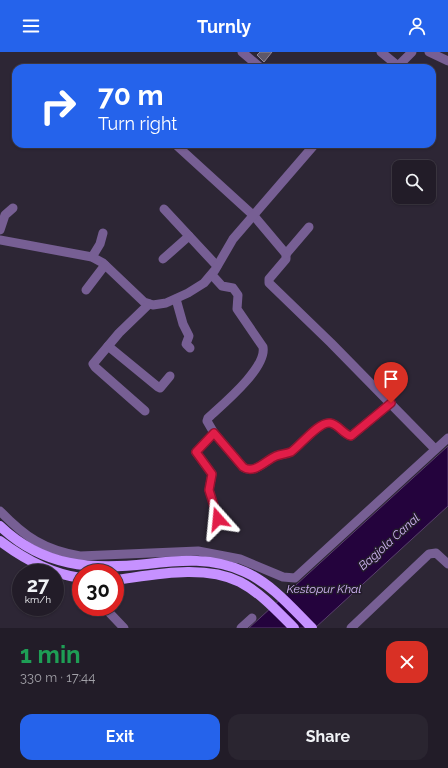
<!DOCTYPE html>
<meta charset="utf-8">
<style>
body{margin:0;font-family:Raleway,sans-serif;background:#2a2530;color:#f1f3f6;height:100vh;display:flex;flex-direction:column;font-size:15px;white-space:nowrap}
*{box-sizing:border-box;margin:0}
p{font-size:13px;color:#a2a1a8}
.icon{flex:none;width:22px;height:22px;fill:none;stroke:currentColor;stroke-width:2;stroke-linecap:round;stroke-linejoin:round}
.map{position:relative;height:576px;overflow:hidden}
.side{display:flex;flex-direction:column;background:#221c28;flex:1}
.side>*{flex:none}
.top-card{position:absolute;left:12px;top:12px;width:424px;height:84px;border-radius:12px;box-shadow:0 1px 3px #0004,0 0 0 1px #3f3a45;background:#2563eb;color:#fff;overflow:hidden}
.controls{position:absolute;left:392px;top:108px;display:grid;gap:8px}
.controls a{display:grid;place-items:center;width:44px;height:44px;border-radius:8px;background:#221c28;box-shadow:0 1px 3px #0004,0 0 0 1px #3f3a45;font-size:20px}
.speed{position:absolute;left:12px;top:512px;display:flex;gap:8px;font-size:20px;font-weight:700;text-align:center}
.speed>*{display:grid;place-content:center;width:52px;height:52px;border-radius:50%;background:#221c28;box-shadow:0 1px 3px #0004,0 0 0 1px #3f3a45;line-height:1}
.speed small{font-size:10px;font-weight:400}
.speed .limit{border:6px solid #d22;background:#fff;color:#111}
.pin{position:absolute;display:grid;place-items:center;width:34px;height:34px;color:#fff;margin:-41px -17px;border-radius:50% 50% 50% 0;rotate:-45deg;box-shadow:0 0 4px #0007}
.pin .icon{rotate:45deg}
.me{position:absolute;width:44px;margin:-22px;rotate:342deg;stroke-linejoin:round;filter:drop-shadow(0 0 3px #0008)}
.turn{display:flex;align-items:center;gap:14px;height:84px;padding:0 20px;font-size:18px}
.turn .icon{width:52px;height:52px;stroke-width:2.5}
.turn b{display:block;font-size:28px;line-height:34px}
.round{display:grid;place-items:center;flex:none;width:42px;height:42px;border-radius:12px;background:#2a2530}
.summary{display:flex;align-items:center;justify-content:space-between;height:68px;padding:0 20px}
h1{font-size:24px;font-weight:700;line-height:30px;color:#1e9e55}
.cta{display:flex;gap:8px;margin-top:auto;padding:8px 20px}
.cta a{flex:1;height:46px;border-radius:12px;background:#2563eb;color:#fff;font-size:16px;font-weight:700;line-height:46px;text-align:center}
.cta a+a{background:#2a2530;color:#f1f3f6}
header{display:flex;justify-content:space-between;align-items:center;height:52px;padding:0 20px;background:#2563eb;color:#fff;font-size:18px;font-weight:700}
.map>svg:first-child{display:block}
.water{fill:#24033d;stroke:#59406c}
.building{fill:#5f5869;stroke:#90889b}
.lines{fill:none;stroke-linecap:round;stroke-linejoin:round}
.minor{stroke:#775f94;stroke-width:9}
.major{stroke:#c691ff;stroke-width:10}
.route-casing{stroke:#92132f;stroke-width:10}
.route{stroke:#e11d48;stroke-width:7}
.labels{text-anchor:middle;stroke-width:3;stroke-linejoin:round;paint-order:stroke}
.water-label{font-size:12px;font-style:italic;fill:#d1b4f5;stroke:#231c2b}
</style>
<header><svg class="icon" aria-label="menu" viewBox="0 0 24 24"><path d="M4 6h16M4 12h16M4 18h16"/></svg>Turnly<svg class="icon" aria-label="person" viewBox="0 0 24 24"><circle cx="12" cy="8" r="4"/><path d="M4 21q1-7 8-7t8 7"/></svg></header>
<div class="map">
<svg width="448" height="576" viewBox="0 0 448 576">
<rect width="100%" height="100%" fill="#2d2635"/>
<polygon class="water" points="448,394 448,454 315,576 249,576"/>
<polygon class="building" points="260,0 272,0 264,10 257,3"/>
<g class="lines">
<g class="minor">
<polyline points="242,0 261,16"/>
<polyline points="381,0 398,14"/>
<polyline points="429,0 448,9"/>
<polyline points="396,16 412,0"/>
<polyline points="175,92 254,164 286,202 286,207 269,227 269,231 331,291 435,397"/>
<polyline points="164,157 217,214"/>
<polyline points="0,178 5,163 13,156"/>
<polyline points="0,188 92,205 103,211 144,250 153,253 166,251 188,241 204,231 215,218 233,187 315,92"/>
<polyline points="286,202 309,175"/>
<polyline points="92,205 100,192 103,181"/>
<polyline points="163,207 189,184"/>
<path d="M212,223L222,234L233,236L238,243L237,257L263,295C267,316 222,353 208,366L207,369L214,381L196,400L212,422L209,438L218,467"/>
<polyline points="86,238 105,213"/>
<polyline points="176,247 183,272 189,284 186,292 190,296"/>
<polyline points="108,294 158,335 160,336 170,324"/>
<polyline points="145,359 95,315 93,312 119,281 149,252"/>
<path d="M214,381L243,415C254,423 266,408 276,404C281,402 286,403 291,400C300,394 319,369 330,371C338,372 343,382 351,384L391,351"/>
<path d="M0,459C25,485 44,498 80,504L198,499L240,507L283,525L295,526L448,386"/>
<polyline points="104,555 124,576"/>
<polyline points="241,576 252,566"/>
<polyline points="351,576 429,502 436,501 448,512"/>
</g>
<g class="major">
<path d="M0,474C43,515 91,518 147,512C181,508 213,505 245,520C272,532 292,556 312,576"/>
<path d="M0,489C24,507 51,522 81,526"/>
<path d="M115,528C154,523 203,512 240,530C261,541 278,560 294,576"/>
</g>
</g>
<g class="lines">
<defs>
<path id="route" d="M218,467L209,438L212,422L196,400L214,381L243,415C254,423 266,408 276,404C281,402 286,402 291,400C300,394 319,369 330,371C338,372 343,382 351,384L391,351"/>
</defs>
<use href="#route" class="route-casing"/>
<use href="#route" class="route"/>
</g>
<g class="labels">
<g class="water-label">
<text transform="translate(389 490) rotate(-42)" y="4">Bagjola Canal</text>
<text x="324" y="541">Kestopur Khal</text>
</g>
</g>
</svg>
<div class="controls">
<a><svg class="icon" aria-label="search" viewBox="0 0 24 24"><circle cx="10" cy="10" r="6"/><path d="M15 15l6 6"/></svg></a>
</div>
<div class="speed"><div>27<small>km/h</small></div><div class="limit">30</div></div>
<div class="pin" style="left:391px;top:351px;background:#d93025"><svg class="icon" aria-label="arrive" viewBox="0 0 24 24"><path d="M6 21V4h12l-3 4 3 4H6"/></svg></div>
<svg class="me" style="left:218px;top:467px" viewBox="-20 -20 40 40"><path d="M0-17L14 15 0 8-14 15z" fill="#e11d48" stroke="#fff" stroke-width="4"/></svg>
<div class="top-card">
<div class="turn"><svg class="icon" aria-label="right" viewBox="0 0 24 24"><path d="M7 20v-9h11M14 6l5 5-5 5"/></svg><div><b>70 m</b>Turn right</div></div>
</div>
</div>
<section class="side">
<div class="summary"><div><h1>1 min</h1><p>330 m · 17:44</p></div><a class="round" style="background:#d93025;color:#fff"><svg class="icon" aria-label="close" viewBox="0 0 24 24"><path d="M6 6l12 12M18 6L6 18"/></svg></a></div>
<div class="cta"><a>Exit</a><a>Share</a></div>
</section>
